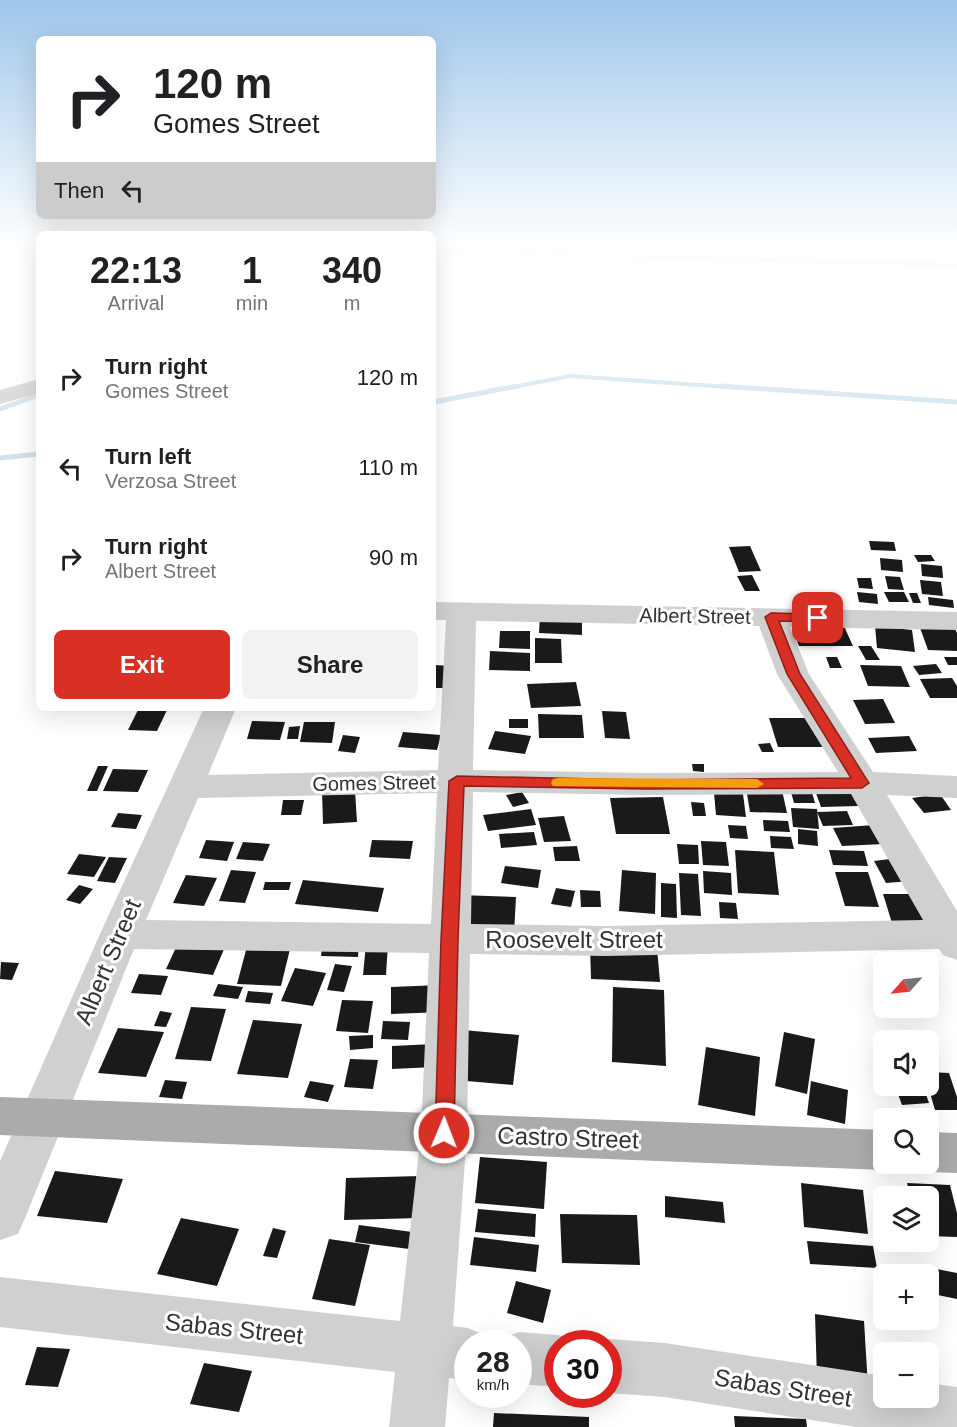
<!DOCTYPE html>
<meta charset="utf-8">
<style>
body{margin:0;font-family:Arial,sans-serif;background:#f2f2f2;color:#202124;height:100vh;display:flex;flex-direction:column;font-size:22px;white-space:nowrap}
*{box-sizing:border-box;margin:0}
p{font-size:20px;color:#757577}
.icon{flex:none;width:33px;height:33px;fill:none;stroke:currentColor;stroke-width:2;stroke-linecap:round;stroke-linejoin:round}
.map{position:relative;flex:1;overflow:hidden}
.details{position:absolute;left:36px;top:231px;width:400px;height:480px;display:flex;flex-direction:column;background:#fff;border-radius:9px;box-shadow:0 6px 24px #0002}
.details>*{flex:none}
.banner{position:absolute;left:36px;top:36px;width:400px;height:183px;border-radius:9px;box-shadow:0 6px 24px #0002;background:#fff;color:#202124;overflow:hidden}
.needle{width:39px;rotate:243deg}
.tools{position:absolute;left:873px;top:952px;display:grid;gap:12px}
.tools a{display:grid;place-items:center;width:66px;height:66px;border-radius:9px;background:#fff;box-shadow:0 6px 24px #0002;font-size:30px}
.speed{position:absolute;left:454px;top:1330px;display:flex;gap:12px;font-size:30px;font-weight:700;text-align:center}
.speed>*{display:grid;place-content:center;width:78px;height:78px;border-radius:50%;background:#fff;box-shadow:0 6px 24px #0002;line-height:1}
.speed small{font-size:15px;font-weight:400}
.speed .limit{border:9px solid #d22;background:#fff;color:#111}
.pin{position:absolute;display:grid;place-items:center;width:51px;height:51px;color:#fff;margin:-26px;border-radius:12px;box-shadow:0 3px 9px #0006}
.me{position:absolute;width:66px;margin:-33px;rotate:1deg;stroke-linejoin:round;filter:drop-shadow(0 0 4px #0008)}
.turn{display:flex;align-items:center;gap:21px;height:126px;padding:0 18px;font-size:27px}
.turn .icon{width:78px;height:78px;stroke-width:2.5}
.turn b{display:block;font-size:42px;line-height:51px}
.then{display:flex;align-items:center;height:57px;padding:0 18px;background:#0003;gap:12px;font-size:22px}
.eta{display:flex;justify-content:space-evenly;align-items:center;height:102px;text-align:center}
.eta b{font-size:36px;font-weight:700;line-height:42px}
.action{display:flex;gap:12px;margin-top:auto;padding:12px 18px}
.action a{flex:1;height:69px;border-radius:9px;background:#d93025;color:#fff;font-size:24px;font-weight:700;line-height:69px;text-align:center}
.action a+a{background:#f2f2f2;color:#202124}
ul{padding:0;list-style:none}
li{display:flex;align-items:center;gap:18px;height:90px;padding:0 18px}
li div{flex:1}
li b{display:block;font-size:22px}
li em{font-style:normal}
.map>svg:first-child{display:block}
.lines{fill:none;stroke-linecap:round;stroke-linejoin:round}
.stream-far1{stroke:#cfe2ee;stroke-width:4}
.stream{stroke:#cfe2ee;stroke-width:5}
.building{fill:#1a1a1a}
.minor{fill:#d0d0d0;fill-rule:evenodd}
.major{fill:#ababab;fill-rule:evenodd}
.route{fill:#d93025;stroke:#8d1f18;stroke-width:1.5}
.slow{fill:#f59e0b}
.labels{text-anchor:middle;stroke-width:6;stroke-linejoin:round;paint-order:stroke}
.street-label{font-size:20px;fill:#333;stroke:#fff}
.near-street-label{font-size:24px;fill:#333;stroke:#fff}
</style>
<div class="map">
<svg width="957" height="1427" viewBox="0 0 957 1427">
<rect width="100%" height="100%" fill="#fff"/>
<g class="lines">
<g class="stream-far1">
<polyline points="434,253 514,253 957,265"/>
<polyline points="509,388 570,376 743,388"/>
</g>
<g class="stream">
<polyline points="721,386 957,402"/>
<polyline points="434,402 517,386"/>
<polyline points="0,409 39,395"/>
<polyline points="0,458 39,454"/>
</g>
</g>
<g class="building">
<polygon points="869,541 894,542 896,551 871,550"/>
<polygon points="750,546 761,571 739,572 729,547"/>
<polygon points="914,555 931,555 935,561 918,562"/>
<polygon points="880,558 902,560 903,572 881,570"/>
<polygon points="921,564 942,566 943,578 922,576"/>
<polygon points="752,575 760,591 745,591 737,576"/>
<polygon points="885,576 900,577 904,590 888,589"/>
<polygon points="857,578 871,578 873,589 859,588"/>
<polygon points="920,580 941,582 943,596 922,594"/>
<polygon points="857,592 877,594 878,604 859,602"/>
<polygon points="884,592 904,592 909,602 889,602"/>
<polygon points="909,593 917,593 921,603 913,603"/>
<polygon points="928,597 953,600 954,608 929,605"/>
<polygon points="540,614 582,616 582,635 539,633"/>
<polygon points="791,624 843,624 853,646 799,646"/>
<polygon points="919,625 954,627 957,633 957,651 928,650"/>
<polygon points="875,626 912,630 915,652 877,648"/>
<polygon points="500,631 530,631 530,649 499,648"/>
<polygon points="535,638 561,639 562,663 535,663"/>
<polygon points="858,646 871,646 880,660 866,660"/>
<polygon points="490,651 530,653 530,671 489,670"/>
<polygon points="826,657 837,657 842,668 830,668"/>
<polygon points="944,657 957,657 957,665 948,665"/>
<polygon points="936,664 942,673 919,675 913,666"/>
<polygon points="434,665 453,666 452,688 434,688"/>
<polygon points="860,665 901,666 910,687 868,686"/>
<polygon points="952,678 957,686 957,698 930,698 920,679"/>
<polygon points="576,682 581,706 531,708 527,684"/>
<polygon points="883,699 895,723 865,724 853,700"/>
<polygon points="139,708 168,708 157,731 128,730"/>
<polygon points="602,711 626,712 630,739 605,738"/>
<polygon points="538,714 582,715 584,738 539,738"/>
<polygon points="769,718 813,718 823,747 778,747"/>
<rect x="509" y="719" width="19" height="9"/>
<polygon points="252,721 285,722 280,740 247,739"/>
<polygon points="304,722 335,722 332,743 300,742"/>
<polygon points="300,726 298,739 287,739 289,727"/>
<polygon points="495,731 531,736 525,754 488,749"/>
<polygon points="403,732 441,735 437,750 398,747"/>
<polygon points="343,735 360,737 355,753 338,751"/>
<polygon points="909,736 917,751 876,753 868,738"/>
<polygon points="770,743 774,752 762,752 758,744"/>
<polygon points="692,764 704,764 704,772 693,771"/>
<polygon points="98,766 108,766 97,791 87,791"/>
<polygon points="113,769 148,770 138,792 103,791"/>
<polygon points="850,784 859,806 821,807 813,785"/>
<polygon points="789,785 810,785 815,803 794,803"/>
<polygon points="746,788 782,790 787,813 750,812"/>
<polygon points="355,790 357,822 323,824 322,792"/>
<polygon points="522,792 529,803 513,807 506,795"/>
<polygon points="714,793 743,794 746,817 716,815"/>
<polygon points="940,794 951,810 924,813 912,798"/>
<polygon points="663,797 670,834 616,834 610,798"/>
<polygon points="283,800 304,800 301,815 281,815"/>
<polygon points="691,802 704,803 706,816 693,816"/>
<polygon points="791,808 817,809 819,829 793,827"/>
<polygon points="531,809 536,825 488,831 483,815"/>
<polygon points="847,811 853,825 823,826 817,812"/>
<polygon points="118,813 142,815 136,829 111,827"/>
<polygon points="564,816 571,841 544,842 538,818"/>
<polygon points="763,820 788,821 790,832 764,831"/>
<polygon points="728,825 746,826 748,839 730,838"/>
<polygon points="874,825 884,844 842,846 833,828"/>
<polygon points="798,829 817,831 818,846 798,844"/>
<polygon points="534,832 537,845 501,848 499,834"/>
<polygon points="770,836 791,837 794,849 771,848"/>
<polygon points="206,840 234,842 227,861 199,858"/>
<polygon points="372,840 413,841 410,859 369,857"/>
<polygon points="701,841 726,842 729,866 703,865"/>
<polygon points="243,842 270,844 263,861 236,859"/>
<polygon points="677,844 698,845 699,864 679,864"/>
<polygon points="577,846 580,861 555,861 553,847"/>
<polygon points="735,850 774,852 779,895 738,893"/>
<polygon points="829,850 864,851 868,866 833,865"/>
<polygon points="79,854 106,857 94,877 67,874"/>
<polygon points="109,857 127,858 115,883 97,881"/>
<polygon points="898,858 911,881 886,883 874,861"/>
<polygon points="505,866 541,870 538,888 501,883"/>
<polygon points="231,870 256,872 245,903 219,901"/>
<polygon points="622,870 656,873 655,914 619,911"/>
<polygon points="703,871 731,873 732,895 704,893"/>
<polygon points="835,872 868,872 879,907 845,906"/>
<polygon points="679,873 698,874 701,916 681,915"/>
<polygon points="186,875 217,878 204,906 173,903"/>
<polygon points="303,880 384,888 378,912 295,904"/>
<polygon points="265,882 291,882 289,890 263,890"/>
<polygon points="661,883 676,884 677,918 661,917"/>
<polygon points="79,885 93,889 80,904 66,900"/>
<polygon points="556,888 575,891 571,907 551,904"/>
<polygon points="580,890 600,891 601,907 581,907"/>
<polygon points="883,894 921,894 931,924 892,923"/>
<polygon points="459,895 516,897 514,934 455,931"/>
<polygon points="719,902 736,903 738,919 720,918"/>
<polygon points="249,939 292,941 281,986 237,984"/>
<polygon points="179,941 225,947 213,975 166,969"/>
<polygon points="323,941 359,942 358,957 321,956"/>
<polygon points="366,944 388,944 386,975 363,975"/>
<polygon points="590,946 657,948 660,982 591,979"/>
<polygon points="1,962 19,963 12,980 0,979"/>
<polygon points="335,964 352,966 344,992 327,990"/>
<polygon points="295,968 326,973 313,1006 281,1001"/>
<polygon points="139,974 168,976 161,995 131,993"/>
<polygon points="218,984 243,987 238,999 213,996"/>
<polygon points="441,985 443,1012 391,1014 391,987"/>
<polygon points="613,987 664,990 666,1066 612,1062"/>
<polygon points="248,991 273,993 270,1004 245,1002"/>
<polygon points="342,1000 373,1001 368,1033 336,1031"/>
<polygon points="191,1007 226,1009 211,1061 175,1059"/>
<polygon points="160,1011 172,1013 166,1027 154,1026"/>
<polygon points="253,1020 302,1024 288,1078 237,1074"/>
<polygon points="383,1021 410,1022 408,1040 381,1039"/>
<polygon points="118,1028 164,1032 146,1077 98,1073"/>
<polygon points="463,1030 519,1035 513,1085 455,1080"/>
<polygon points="784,1032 815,1039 807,1094 775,1086"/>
<polygon points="373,1035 373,1048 350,1050 349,1036"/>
<polygon points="434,1044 435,1067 392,1069 392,1046"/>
<polygon points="706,1047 760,1057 755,1116 698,1105"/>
<polygon points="350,1059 378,1060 373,1089 344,1087"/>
<polygon points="928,1072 949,1073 957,1097 957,1110 935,1110 928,1086"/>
<polygon points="165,1080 187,1082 182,1099 159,1097"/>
<polygon points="310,1081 334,1085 328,1102 304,1097"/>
<polygon points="811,1081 848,1090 845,1124 807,1115"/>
<polygon points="895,1086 923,1086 929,1103 902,1105"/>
<polygon points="480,1157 547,1162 544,1209 475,1203"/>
<polygon points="55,1171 123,1179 107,1223 37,1216"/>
<polygon points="420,1176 421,1218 344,1220 346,1178"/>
<polygon points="801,1183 863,1190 868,1234 804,1227"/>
<polygon points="907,1183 950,1185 957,1213 957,1237 928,1236 928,1197 910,1197"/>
<polygon points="665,1196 723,1202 725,1223 665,1217"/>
<polygon points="478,1209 536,1214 535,1237 475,1232"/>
<polygon points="560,1214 637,1215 640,1265 562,1263"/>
<polygon points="181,1218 239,1229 217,1286 157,1274"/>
<polygon points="359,1225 420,1233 417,1250 355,1242"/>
<polygon points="273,1228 286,1231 277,1258 263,1256"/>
<polygon points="474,1237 539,1245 536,1272 470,1265"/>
<polygon points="329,1239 370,1245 355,1306 312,1299"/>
<polygon points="807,1241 873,1246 877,1268 810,1264"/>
<polygon points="916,1265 957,1273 957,1299 928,1293 928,1275 917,1275"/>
<polygon points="516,1281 551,1290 543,1323 507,1313"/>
<polygon points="815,1314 864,1321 868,1387 817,1379"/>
<polygon points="37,1347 70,1349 58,1387 25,1385"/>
<polygon points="204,1363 252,1371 239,1412 190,1404"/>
<polygon points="494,1413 589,1417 589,1427 493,1427"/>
<polygon points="734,1416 806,1419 807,1427 735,1427"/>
</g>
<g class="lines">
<g class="minor">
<polygon points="39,379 39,393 0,404 0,390"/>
<path d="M434,602L957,612V630L790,627L809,674L873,772L957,776V798L887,795L957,911V960L943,955L939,949L606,956L470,954L467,1133L453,1326L468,1328L487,1336L491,1344H468V1380L449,1378L445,1427H389L395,1372L0,1327V1277L400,1321L421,1133L429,953L134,949L25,1218L18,1234L0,1240V1161L100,934L204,708H236L208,775L438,770L446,620H434ZM476,621L759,626L777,674L838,772L644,773L473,770ZM473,792L644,795L851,794L923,920L606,926L471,924ZM437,793L431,924L146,920L198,798Z"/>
<polygon points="519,1332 558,1335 577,1342 558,1344 558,1387 519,1384 519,1344 498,1344 500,1339"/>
<polygon points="609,1339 665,1343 884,1376 884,1398 928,1398 928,1383 957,1387 957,1427 856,1427 665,1397 609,1393 609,1344 598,1344"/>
</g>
<g class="major">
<polygon points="0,1097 884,1130 884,1164 901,1164 884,1170 0,1135"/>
<polygon points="928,1132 957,1133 957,1173 928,1172 911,1166 910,1164 928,1164"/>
</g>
</g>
<linearGradient id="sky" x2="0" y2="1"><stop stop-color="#9ec6ea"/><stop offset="0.55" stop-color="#fff"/><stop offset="1" stop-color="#fff" stop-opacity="0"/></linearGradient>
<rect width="957" height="447" fill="url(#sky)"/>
<polygon class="route" points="771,613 818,614 824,618 818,622 779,621 800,674 869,783 862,788 644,789 464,786 458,940 454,1133 451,1139 444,1142 437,1139 435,1133 441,940 449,781 457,776 644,780 851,778 787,674 765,617"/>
<polygon class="slow" points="558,778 757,779 764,784 757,788 553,786 551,783 553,779"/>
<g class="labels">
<g class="street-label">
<text transform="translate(695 616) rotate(1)" y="7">Albert Street</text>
<text transform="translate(374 783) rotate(-1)" y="7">Gomes Street</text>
</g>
<g class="near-street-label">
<text x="574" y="948">Roosevelt Street</text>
<text transform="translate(108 962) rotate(-67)" y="8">Albert Street</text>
<text transform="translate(568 1138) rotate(2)" y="8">Castro Street</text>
<text transform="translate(234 1329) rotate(6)" y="8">Sabas Street</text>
<text transform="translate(783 1388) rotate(9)" y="8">Sabas Street</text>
</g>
</g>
</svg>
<div class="tools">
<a><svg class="needle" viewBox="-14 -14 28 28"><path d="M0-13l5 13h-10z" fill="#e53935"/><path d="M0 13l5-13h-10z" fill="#757577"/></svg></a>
<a><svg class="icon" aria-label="sound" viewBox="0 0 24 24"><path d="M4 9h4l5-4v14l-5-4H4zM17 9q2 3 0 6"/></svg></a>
<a><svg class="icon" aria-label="search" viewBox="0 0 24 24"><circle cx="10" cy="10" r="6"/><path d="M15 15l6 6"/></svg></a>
<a><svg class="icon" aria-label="layers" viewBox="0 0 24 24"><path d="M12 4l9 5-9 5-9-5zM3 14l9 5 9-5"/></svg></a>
<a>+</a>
<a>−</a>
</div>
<div class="speed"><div>28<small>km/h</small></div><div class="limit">30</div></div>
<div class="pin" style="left:818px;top:618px;background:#d93025"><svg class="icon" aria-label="arrive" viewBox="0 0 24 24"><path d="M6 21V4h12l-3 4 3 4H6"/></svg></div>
<svg class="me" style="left:444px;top:1133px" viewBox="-20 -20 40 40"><circle r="17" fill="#d93025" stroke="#fff" stroke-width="3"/><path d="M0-11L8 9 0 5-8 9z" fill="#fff"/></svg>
<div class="banner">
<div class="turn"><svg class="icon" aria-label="right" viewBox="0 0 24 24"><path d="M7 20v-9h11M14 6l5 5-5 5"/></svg><div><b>120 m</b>Gomes Street</div></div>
<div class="then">Then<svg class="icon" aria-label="left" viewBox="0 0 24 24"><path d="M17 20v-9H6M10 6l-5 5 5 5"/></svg></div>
</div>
<section class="details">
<div class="eta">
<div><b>22:13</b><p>Arrival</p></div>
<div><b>1</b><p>min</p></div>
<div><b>340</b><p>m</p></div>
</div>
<ul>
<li><svg class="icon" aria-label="right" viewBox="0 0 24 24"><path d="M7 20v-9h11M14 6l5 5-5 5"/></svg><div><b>Turn right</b><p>Gomes Street</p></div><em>120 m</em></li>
<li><svg class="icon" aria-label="left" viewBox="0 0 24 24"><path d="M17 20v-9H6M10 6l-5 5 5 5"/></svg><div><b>Turn left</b><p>Verzosa Street</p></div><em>110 m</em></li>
<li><svg class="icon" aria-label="right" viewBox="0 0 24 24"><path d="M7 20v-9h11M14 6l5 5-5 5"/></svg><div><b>Turn right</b><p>Albert Street</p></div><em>90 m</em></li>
</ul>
<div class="action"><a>Exit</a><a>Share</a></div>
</section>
</div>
